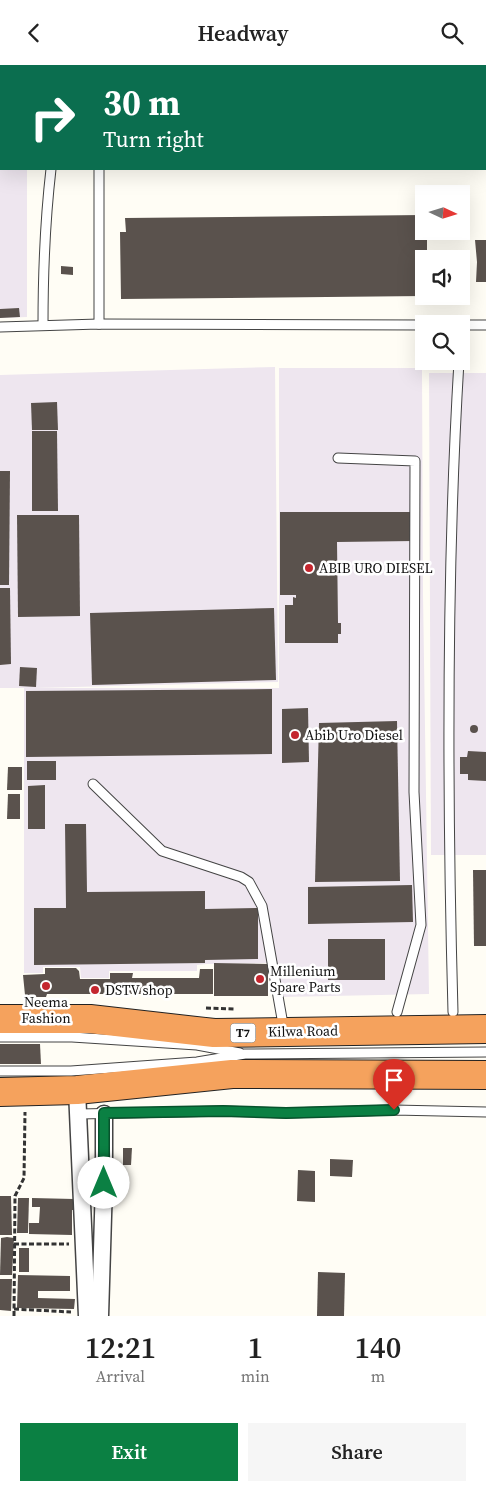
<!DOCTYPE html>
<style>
body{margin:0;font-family:"Source Serif 4",serif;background:#f6f6f6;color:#222;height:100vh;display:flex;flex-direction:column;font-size:19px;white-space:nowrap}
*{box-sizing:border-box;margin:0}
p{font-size:16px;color:#767676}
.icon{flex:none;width:28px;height:28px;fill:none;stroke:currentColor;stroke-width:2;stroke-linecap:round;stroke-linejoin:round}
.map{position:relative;height:1251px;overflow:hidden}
.side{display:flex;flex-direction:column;background:#fff;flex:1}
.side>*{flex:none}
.hud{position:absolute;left:0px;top:0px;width:486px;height:105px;box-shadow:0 5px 20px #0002;background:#0b6e4f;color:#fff;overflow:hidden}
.needle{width:32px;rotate:94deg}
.fabs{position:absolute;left:415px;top:120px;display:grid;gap:10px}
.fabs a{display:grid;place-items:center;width:55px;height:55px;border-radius:0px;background:#fff;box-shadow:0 5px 20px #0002;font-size:25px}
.pin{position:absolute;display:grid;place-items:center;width:42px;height:42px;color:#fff;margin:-51px -21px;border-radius:50% 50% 50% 0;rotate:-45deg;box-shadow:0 0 5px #0007}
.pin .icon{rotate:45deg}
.me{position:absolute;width:55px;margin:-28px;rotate:0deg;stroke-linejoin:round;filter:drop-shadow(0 0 4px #0008)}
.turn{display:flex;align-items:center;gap:18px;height:105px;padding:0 20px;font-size:22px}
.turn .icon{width:65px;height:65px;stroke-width:2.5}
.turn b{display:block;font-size:35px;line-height:42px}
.eta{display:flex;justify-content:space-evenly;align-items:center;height:85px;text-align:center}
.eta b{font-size:30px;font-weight:600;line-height:35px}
.cta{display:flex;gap:10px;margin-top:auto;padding:10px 20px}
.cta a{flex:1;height:58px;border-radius:0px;background:#0b8043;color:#fff;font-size:20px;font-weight:600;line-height:58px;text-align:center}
.cta a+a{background:#f6f6f6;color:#222}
header{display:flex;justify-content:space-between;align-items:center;height:65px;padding:0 20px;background:#fff;font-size:22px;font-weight:600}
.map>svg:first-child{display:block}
.industrial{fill:#eee6ef}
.building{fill:#5a524d}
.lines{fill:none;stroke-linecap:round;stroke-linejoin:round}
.lane-casing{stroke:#444;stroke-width:11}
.street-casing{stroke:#444;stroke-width:19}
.highway-casing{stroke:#222;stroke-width:30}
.path{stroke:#333;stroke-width:3;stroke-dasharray:5 2.5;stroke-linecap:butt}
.lane{stroke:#fff;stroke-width:9}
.street{stroke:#fff;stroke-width:16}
.highway{stroke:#f5a25d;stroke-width:28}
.route-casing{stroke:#07532c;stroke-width:12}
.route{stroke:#0b8043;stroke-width:9}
.poi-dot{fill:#c4262e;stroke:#fff;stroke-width:2}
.labels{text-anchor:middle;stroke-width:5;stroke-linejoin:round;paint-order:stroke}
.shield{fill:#fff;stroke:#585858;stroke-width:1}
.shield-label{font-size:12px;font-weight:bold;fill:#111}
.poi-label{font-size:14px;fill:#111;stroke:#fff;text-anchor:start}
.street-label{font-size:14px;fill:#111;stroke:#fff}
</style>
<header><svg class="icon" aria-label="back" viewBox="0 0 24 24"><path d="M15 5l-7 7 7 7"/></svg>Headway<svg class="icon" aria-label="search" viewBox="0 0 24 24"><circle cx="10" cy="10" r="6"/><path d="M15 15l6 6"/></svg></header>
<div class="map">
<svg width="486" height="1251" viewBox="0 0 486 1251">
<rect width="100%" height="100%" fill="#fffdf5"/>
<g class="industrial">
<polygon points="0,0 27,0 1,1 1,104 27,104 27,252 0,253"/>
<polygon points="275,302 278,617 34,623 279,623 279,303 422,303 423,529 429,929 281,932 273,898 207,899 197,900 197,906 109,906 109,913 81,913 80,902 43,902 43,908 24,908 24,623 0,623 0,310"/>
<polygon points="429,308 486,308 486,790 431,790"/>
</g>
<g class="building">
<polygon points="424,150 424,166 427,166 427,194 424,194 424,231 121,234 120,167 126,167 125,153"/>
<polygon points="475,175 486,175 486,217 476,217 477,197"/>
<polygon points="61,201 73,202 73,210 61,209"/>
<polygon points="19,243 20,252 0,253 0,244"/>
<polygon points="57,337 58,365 32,365 31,338"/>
<polygon points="32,366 57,366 58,446 32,446"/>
<polygon points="0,406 10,406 9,520 0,520"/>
<polygon points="280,447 414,447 414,476 337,477 338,558 341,558 341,569 338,569 338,578 285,578 285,540 293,540 293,532 296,533 296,530 280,530"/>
<polygon points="17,450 79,450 80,551 18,552"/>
<polygon points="0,523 10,523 11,599 0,600"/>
<polygon points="274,543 276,615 92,620 90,548"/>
<polygon points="20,602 37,603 36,622 19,621"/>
<polygon points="272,624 272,689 26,692 26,626"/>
<polygon points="308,643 309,697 282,698 282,644"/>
<polygon points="397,656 400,816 315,817 319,658"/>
<circle cx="474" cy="664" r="4"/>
<polygon points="468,686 486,687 486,716 468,715 468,709 460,709 460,692 467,692"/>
<rect x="27" y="696" width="29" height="19"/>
<polygon points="8,702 22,702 22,725 7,725"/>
<polygon points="45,720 45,764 28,764 28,721"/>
<polygon points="8,729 20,729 20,754 7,754"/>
<polygon points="65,759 86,759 87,827 205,826 205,844 258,843 258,894 205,895 205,898 34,900 34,843 66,843"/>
<polygon points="473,805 486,805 486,881 474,881"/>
<polygon points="412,820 413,857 308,859 308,822"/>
<rect x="328" y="874" width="57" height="41"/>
<polygon points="214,898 268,899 268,931 214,931"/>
<polygon points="45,903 76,903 79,906 80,914 110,914 110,908 133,908 132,913 199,913 200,904 213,904 213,929 47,929 46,932 30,932 30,930 25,930 23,910 45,909"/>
<polygon points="0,979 40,979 41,999 0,999"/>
<polygon points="123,1083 132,1083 131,1100 123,1100"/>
<polygon points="330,1094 353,1095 352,1112 330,1111"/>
<polygon points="298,1105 315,1106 315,1137 297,1136"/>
<polygon points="0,1131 11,1131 12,1170 0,1170"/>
<polygon points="18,1133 29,1133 28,1168 17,1168"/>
<polygon points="32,1133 74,1134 74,1145 72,1145 72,1170 29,1169 29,1158 39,1158 40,1142 32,1142"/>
<polygon points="7,1172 14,1173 12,1210 0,1210 1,1173"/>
<rect x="19" y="1183" width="10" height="24"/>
<polygon points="318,1207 345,1208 344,1251 317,1251"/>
<polygon points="18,1210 70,1211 70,1226 38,1226 38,1233 75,1234 74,1244 17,1243"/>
<polygon points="0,1214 12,1214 11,1246 0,1245"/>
</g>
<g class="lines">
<defs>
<g id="lane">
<polyline points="98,0 98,1"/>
<polyline points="68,1 68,0"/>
<polyline points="99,104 99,259"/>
<path d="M43,260C43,208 45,156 51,104"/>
<polyline points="461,260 486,260"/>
<polyline points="0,262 99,259 424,260"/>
<polyline points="338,393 415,396 414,727 421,860 397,947"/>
<polyline points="93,719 162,786 241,812 249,817 262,841 284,965"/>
<path d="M453,947C447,730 446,512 459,296"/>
<polyline points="0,972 72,972 197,980 240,988"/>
<polyline points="0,1006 71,1006 197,997 245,989 486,987"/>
<polyline points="79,1049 223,1046 286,1048 394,1045 486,1047"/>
</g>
<g id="street">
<polyline points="77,1025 87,1251"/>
<polyline points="100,1251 104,1118 104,1049"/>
</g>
<g id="highway">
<polyline points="0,954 90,954 214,968 486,964"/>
<polyline points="0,1027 77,1025 232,1009 486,1010"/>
</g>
</defs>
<use href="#lane" class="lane-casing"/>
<use href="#street" class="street-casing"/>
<use href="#highway" class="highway-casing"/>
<g class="path">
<polyline points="206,943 234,944"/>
<polyline points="14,1179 69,1179"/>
<polyline points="14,1244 71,1247"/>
<polyline points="14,1251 15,1131 24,1113 25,1047"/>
</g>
<use href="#lane" class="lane"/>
<use href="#street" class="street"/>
<use href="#highway" class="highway"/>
</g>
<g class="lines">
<defs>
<polyline id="route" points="104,1118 104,1048 223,1046 286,1048 394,1045"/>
</defs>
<use href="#route" class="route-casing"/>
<use href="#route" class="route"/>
</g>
<g class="poi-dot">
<circle cx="309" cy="503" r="5"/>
<circle cx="295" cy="670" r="5"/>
<circle cx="260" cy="914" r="5"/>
<circle cx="46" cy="921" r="5"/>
<circle cx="95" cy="925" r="5"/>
</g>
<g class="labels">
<rect class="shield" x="230.5" y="958.5" width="25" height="19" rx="4"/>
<g class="shield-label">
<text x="243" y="972">T7</text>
</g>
<g class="poi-label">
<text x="319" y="508">ABIB URO DIESEL</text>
<text x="305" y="675">Abib Uro Diesel</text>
<text x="270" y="911">Millenium<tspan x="270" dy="16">Spare Parts</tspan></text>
<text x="105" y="930">DSTV shop</text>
<text x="46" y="942" text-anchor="middle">Neema<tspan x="46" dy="16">Fashion</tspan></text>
</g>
<g class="street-label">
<text transform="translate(303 966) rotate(-1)" y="5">Kilwa Road</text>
</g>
</g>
</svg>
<div class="fabs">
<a><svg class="needle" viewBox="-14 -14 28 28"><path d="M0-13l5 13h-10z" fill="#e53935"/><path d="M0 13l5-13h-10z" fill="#767676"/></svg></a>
<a><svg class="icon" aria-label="sound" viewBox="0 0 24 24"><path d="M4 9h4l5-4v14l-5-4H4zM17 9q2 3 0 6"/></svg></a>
<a><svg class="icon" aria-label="search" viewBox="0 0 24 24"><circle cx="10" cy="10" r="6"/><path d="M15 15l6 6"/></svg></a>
</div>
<div class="pin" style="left:394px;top:1045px;background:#d93025"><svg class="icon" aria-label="arrive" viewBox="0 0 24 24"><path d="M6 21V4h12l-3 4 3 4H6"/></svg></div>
<svg class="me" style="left:104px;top:1118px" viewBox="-20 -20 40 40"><circle r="19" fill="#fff"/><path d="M0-13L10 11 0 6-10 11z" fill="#0b8043"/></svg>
<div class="hud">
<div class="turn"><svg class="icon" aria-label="right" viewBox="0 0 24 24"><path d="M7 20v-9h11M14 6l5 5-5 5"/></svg><div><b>30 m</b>Turn right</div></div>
</div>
</div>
<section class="side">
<div class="eta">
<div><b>12:21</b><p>Arrival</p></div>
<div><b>1</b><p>min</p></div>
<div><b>140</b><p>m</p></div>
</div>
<div class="cta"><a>Exit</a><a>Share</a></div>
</section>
